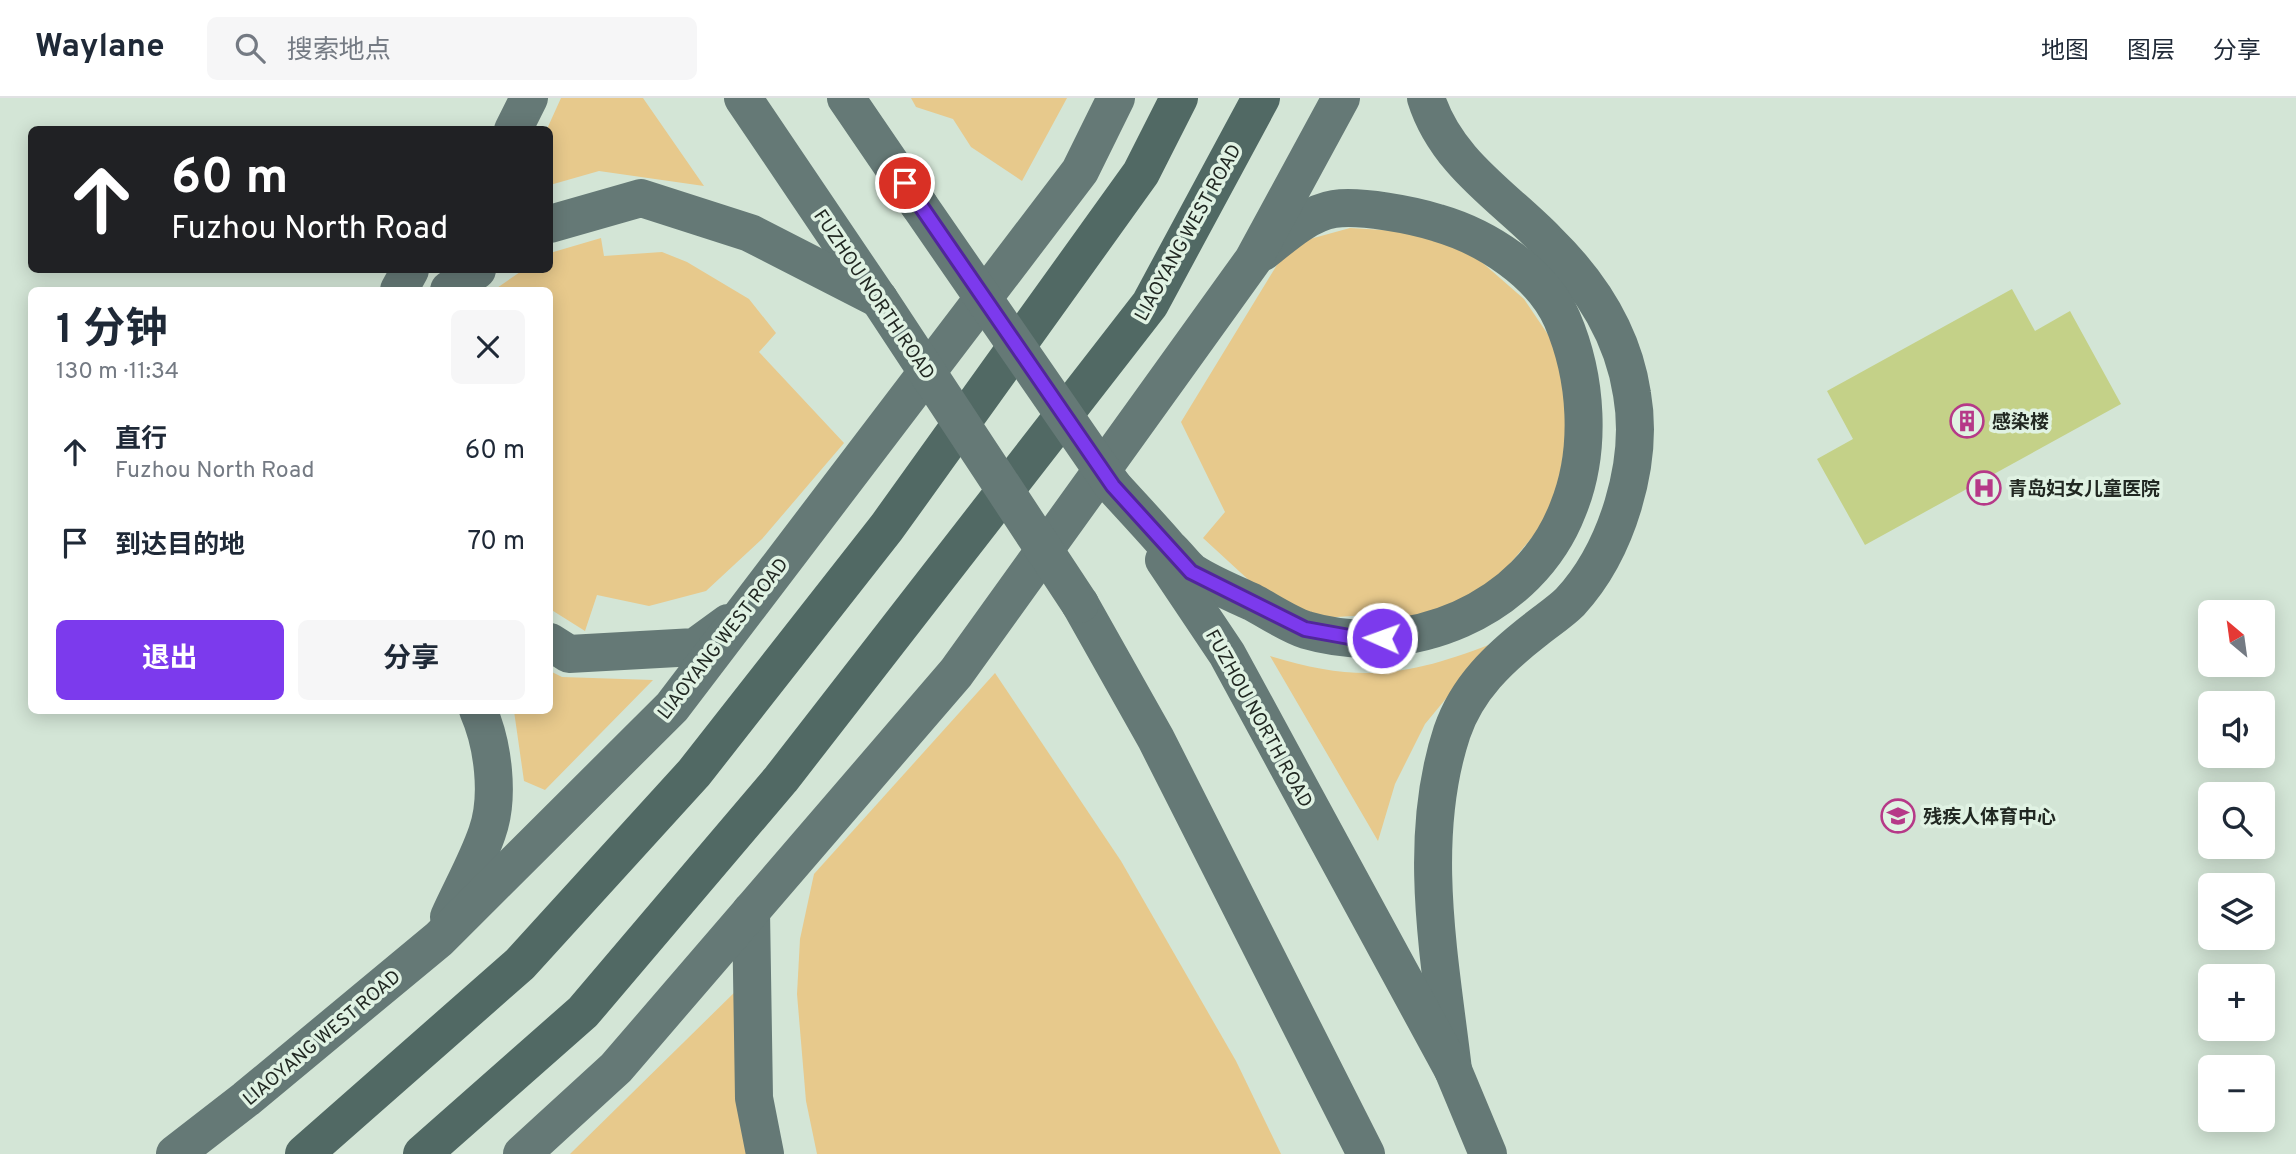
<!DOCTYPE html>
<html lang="zh">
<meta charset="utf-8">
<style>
body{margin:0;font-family:Overpass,"Noto Sans SC",sans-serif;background:#f6f6f7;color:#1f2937;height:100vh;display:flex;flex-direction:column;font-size:26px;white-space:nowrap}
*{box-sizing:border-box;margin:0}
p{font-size:23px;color:#747a83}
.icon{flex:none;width:38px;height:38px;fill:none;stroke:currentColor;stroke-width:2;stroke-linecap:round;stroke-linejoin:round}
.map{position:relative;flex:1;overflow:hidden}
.sheet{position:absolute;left:28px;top:189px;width:525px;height:427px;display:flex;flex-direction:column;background:#fff;border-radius:10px;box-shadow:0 4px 18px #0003}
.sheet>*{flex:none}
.top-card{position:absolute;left:28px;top:28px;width:525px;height:147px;border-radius:10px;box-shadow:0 4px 18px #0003;background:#202124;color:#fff;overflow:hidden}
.needle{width:46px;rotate:331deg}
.controls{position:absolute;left:2198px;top:502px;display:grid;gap:14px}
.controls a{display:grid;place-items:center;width:77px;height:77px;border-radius:10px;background:#fff;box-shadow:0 4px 18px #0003;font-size:35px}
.pin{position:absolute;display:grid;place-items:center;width:60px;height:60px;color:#fff;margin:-30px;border:4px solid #fff;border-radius:50%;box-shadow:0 2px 7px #0007}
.me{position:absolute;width:77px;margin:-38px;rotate:272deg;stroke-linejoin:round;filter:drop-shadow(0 0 5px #0008)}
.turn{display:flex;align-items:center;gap:24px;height:147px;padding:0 28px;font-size:32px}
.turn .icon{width:91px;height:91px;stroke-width:2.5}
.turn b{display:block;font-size:49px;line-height:60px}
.round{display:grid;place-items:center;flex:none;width:74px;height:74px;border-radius:10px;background:#f6f6f7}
.summary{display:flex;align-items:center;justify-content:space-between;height:119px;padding:0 28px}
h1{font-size:42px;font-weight:700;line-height:52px}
.cta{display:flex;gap:14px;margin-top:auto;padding:14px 28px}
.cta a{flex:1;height:80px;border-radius:10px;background:#7c3aed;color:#fff;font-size:28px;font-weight:700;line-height:80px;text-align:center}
.cta a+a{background:#f6f6f7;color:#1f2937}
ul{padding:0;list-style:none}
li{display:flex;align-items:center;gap:21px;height:91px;padding:0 28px}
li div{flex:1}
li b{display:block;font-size:26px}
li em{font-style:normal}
header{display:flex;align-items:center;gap:42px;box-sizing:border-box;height:98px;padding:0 35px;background:#fff;border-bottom:2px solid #e0e1e3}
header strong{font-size:33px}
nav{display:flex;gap:38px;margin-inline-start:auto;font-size:24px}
.search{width:490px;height:63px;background:#f6f6f7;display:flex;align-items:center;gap:18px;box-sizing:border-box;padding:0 24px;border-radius:10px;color:#747a83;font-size:26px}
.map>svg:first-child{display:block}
.green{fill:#e7c98c}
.building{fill:#c4d188}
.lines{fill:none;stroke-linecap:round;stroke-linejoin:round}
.major{stroke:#657976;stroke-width:38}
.highway{stroke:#516964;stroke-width:38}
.major-bridge{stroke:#657976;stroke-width:38}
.route-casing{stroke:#51269a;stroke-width:18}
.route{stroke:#7c3aed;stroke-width:12}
.labels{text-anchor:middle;stroke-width:7;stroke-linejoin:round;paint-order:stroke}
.street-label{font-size:19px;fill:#212822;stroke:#e0f2e3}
.poi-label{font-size:19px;font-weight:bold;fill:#212822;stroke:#e0f2e3;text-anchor:start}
</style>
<header>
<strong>Waylane</strong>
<div class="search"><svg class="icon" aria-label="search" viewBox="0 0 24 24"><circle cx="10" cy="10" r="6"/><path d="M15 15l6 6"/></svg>搜索地点</div>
<nav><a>地图</a><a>图层</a><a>分享</a></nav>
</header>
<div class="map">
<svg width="2296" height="1056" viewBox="0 0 2296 1056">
<rect width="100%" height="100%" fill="#d3e5d6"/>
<g class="green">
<polygon points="561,0 643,0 704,88 599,73 550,87 547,31"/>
<polygon points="911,0 1067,0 1022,83 971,49 953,21 916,9"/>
<polygon points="1350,130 1417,134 1477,160 1524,201 1551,241 1571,308 1554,413 1494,485 1442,516 1390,528 1385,516 1321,520 1265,497 1203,440 1225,414 1181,324 1280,162 1310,141"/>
<polygon points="601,140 604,158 662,154 687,164 749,201 776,235 759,254 844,345 762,441 706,493 649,508 597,497 585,533 550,511 550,192 494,192 523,172 550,172 550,155"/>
<path d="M1491,546L1425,626L1395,686L1378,743L1270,558C1358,585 1406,579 1491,546Z"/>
<polygon points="550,573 562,579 653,582 545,692 524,683 514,613 550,612"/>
<polygon points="995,575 1121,763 1236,963 1281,1056 817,1056 806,1003 797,896 800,841 814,776"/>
<polygon points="741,888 750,1056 570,1056"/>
</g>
<polygon class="building" points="2012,191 2035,233 2070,213 2121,306 1865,447 1817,361 1853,341 1827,293"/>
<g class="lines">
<g class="major">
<polyline points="743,0 878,200"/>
<polyline points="846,0 919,107"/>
<path d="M1426,0C1446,64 1503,98 1547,143C1590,185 1623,236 1632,296C1644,365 1617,453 1570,504C1560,514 1546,523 1535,532C1499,560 1467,590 1452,634C1416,743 1440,861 1453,972"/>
<polyline points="513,32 529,0"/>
<polyline points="550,126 641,100 750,135 879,201"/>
<polyline points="399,192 410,172"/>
<polyline points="449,192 477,172"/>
<path d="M1113,388C1132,409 1151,429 1169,450C1177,457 1184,468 1192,474C1210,486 1233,495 1252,504C1269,513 1288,526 1306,532C1408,562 1529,513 1568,411C1592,352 1587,279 1562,221C1541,174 1486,139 1438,125C1413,117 1360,107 1334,111C1308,115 1283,138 1263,154"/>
<polyline points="1164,462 1227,556 1453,972 1488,1056"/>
<polyline points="1080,506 1156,641 1366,1056"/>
<polyline points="550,544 569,556 695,549 728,525"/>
<polyline points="751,813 754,1000 765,1056"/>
<path d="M449,819C461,792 477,764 487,735C500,699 493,646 478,612"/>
<polyline points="175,1056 246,1001 439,841 672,609 1080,73 1116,0"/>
<polyline points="522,1056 616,970 956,575 1253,162 1341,0"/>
</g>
<g class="highway">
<polyline points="304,1056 520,866 694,675 887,429 1141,75 1179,0"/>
<polyline points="422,1056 583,914 781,681 1150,206 1261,0"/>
</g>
<g class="major-bridge">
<polyline points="919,107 1113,388"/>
<polyline points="879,201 1080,506"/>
</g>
</g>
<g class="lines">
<defs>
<polyline id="route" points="905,85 1113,388 1191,474 1305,531 1355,540 1382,540"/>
</defs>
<use href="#route" class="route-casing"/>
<use href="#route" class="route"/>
</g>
<defs>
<symbol id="building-ring" viewBox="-11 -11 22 22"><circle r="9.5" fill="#e0f2e3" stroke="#b63988" stroke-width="1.5"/><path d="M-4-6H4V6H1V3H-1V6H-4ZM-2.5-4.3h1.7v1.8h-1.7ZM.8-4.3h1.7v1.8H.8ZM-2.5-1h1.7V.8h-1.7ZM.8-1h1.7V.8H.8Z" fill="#b63988"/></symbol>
<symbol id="hospital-ring" viewBox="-11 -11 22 22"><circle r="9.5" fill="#e0f2e3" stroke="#b63988" stroke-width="1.5"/><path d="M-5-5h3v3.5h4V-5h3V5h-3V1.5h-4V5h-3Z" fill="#b63988"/></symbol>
<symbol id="school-ring" viewBox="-11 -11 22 22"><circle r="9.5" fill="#e0f2e3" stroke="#b63988" stroke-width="1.5"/><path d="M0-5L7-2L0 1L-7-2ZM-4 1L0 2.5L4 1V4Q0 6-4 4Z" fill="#b63988"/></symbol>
</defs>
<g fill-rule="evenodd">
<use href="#building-ring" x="1948" y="304" width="38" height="38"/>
<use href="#hospital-ring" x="1965" y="371" width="38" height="38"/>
<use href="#school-ring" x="1879" y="699" width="38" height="38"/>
</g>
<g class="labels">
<g class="street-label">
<text transform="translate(1187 134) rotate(-61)" y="7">LIAOYANG WEST ROAD</text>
<text transform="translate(875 196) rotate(56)" y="7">FUZHOU NORTH ROAD</text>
<text transform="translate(722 540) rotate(-52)" y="7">LIAOYANG WEST ROAD</text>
<text transform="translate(1260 620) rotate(61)" y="7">FUZHOU NORTH ROAD</text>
<text transform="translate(321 939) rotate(-40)" y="7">LIAOYANG WEST ROAD</text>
</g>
<g class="poi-label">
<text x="1992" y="330">感染楼</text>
<text x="2008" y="397">青岛妇女儿童医院</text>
<text x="1923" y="725">残疾人体育中心</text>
</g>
</g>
</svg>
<div class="controls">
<a><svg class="needle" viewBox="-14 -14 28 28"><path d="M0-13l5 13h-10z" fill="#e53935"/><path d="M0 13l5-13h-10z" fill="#747a83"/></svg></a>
<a><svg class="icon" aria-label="sound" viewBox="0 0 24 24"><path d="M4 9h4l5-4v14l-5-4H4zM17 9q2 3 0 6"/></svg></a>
<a><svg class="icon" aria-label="search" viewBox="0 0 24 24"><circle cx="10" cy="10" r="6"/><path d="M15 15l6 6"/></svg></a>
<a><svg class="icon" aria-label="layers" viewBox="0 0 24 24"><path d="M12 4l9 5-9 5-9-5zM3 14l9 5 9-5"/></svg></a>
<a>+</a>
<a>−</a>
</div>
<div class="pin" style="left:905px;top:85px;background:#d93025"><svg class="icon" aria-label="arrive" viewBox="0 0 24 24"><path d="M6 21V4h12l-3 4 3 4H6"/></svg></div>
<svg class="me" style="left:1382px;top:540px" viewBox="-20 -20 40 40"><circle r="17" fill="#7c3aed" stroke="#fff" stroke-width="3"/><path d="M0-11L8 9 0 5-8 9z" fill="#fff"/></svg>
<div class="top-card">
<div class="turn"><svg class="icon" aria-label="ahead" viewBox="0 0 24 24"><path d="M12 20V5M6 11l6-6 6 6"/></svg><div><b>60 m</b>Fuzhou North Road</div></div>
</div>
<section class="sheet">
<div class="summary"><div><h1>1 分钟</h1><p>130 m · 11:34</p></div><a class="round"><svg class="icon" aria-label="close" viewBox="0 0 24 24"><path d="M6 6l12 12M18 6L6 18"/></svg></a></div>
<ul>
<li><svg class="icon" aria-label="ahead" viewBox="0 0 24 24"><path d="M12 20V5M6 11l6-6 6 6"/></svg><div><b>直行</b><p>Fuzhou North Road</p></div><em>60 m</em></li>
<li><svg class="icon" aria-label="arrive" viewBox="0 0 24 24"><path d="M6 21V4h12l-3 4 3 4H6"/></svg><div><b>到达目的地</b></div><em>70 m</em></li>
</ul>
<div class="cta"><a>退出</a><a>分享</a></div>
</section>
</div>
